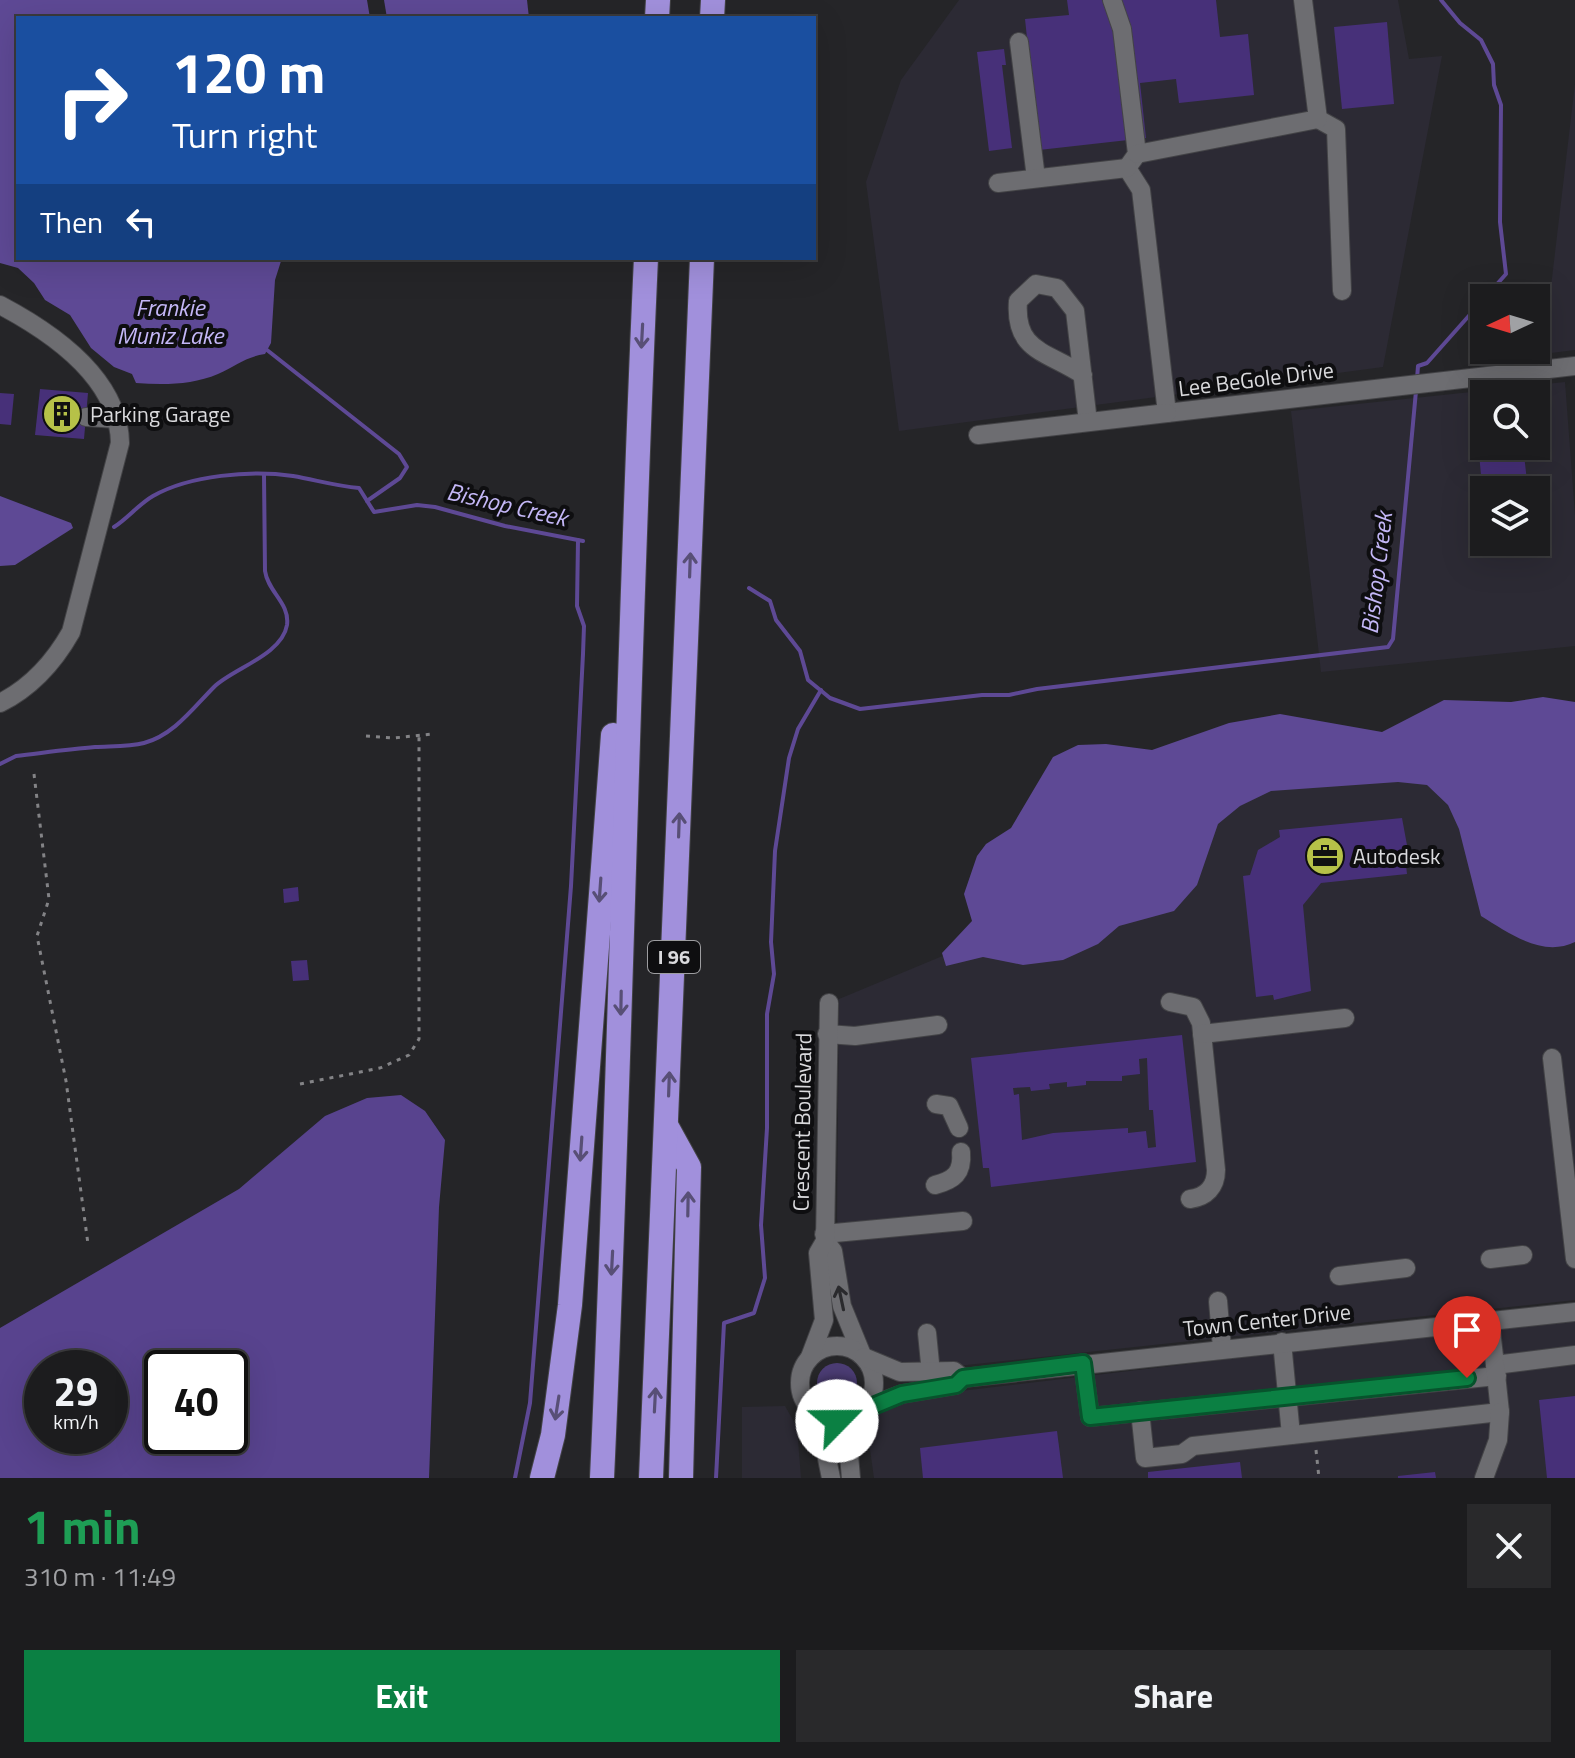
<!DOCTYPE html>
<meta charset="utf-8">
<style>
body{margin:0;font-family:"Titillium Web",sans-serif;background:#29292b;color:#f1f3f6;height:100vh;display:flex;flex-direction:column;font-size:30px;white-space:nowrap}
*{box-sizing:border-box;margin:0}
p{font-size:26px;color:#a0a1a4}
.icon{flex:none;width:44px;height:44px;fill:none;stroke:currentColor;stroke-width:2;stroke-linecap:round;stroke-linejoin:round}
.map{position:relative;height:1478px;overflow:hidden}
.details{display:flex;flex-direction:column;background:#1c1c1e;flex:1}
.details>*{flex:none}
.top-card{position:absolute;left:16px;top:16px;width:800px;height:244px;border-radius:0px;box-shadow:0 8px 32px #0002,0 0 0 2px #3a3a3c;background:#1a4fa0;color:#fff;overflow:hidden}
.needle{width:52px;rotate:266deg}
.buttons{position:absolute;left:1470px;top:284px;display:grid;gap:16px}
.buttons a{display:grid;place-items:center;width:80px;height:80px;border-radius:0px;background:#1c1c1e;box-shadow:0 8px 32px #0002,0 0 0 2px #3a3a3c;font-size:40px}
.speed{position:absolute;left:24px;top:1350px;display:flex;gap:16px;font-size:40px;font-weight:700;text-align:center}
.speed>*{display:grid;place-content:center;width:104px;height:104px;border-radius:50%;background:#1c1c1e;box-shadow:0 8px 32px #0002,0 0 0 2px #3a3a3c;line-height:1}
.speed small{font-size:20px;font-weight:400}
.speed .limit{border:4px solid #111;border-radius:12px;background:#fff;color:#111}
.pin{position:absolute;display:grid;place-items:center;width:68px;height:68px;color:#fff;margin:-82px -34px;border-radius:50% 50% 50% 0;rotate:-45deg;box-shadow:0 0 8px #0007}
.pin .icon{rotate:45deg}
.me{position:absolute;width:88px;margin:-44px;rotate:67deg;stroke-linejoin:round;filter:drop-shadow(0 0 6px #0008)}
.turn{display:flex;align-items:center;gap:28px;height:168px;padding:0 24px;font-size:36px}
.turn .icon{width:104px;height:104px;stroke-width:2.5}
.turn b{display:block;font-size:56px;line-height:68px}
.then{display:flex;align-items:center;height:76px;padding:0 24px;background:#0003;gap:16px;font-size:30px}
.round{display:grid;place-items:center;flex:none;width:84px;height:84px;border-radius:0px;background:#29292b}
.head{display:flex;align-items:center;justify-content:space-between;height:136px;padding:0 24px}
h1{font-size:48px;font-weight:700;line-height:60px;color:#1e9e55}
.action{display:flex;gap:16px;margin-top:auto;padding:16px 24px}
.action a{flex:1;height:92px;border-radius:0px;background:#0b8043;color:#fff;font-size:32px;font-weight:700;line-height:92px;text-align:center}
.action a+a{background:#29292b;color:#f1f3f6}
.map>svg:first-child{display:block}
.built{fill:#2c2a34;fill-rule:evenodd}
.green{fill:#4b3c74}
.forest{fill:#58438e;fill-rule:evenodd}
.water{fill:#5e4995}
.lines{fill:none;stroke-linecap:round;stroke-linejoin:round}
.stream{stroke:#5e4995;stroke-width:4}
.building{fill:#473079;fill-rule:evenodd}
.minor-casing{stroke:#434346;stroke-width:20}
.highway-casing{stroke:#434346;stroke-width:26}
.path{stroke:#838386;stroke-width:3;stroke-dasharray:4 6;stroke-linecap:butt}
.minor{stroke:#6d6d71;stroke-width:18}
.highway{stroke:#a190dc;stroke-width:24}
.oneway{stroke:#584f76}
.oneway2{stroke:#2a2a2d}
.route-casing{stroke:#07532c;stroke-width:20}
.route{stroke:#0b8043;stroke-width:14}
.labels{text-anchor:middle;stroke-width:8;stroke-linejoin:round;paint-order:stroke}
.shield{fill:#0e0e10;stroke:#9d9da0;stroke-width:2}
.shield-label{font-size:20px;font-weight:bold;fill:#dadadd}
.street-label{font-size:22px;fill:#dadadd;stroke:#0e0e10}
.poi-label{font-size:22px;fill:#dadadd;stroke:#0e0e10;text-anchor:start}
.water-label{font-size:24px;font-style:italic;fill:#c4b7f7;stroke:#0e0e10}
</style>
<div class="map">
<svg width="1575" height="1478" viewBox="0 0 1575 1478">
<rect width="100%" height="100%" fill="#252528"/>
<g class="built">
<polygon points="959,0 1398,0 1409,59 1442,56 1383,367 899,431 866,182 901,80"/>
<polygon points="1575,84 1575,350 1543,354"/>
<path d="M1565,382L1575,515V646L1321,672L1291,411ZM1484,394H1536V446H1484ZM1484,490H1536V542H1484Z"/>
<polygon points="1272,746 1461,753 1575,825 1575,1300 938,1368 911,1368 869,1351 855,1326 844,1284 837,1218 839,999 981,940"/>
<polygon points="1575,1318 1575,1478 874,1478 866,1421 876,1401"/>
<polygon points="785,1406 797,1427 801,1478 742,1478 742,1407"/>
</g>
<circle class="green" cx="837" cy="1383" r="20"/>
<path class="forest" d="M401,1095L425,1111L445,1140L439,1207L429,1478H0V1328L239,1189L325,1116L367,1098ZM42,1368H110V1436H42ZM162,1368H230V1436H162Z"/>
<g class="water">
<path d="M0,0H367L370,18H18V258H282L275,280L271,343L265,354C245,357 236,366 218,374C192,385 164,385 136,383L132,374L114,367L91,348L70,315L45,300L34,283L18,268L0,263Z"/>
<polygon points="384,0 527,0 529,18 387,18"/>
<polygon points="0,496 71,523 73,528 15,565 0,566"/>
<path d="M1543,697L1575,702V942C1542,958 1509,933 1481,916L1459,829L1448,805L1427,785L1398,782L1271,791L1240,806L1218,824L1197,885L1174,911L1119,926L1098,944L1063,960L1023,965L983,957L946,966L942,953L972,921L964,894L977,856L986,844L1011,828L1053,757L1078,745L1106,744L1152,750L1229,723L1280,714L1382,732L1444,700L1511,702Z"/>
</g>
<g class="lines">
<g class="stream">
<polyline points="267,350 399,454 407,467 400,478 367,501"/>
<polyline points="1417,379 1418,366 1427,363 1506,274 1500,222 1501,105 1494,85 1493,64 1481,40 1460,23 1441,0"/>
<path d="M114,527C128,518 139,504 153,496C190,475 251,470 293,476C316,480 336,486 359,488L374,512L417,505L435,507L505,526L583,541"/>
<polyline points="749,588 770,601 776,620 800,651 808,680 830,698 860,709 982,695 1009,695 1037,689 1388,647 1393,639 1416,391"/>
<path d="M0,764L16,756C42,753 69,749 95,747C110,746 129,747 144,743C174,735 193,708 214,687C232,669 282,655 287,625C290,603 268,592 265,571L264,475"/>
<polyline points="515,1478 530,1403 571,886 583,654 584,626 577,606 578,540"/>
<polyline points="716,1478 724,1323 754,1313 765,1278 761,1225 767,1128 767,1014 774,974 771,942 775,851 789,758 798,729 821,690"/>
</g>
</g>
<g class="building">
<polygon points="1067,0 1216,0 1220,37 1248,34 1254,95 1179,103 1176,79 1140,83 1146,138 1039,150 1025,19 1069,15"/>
<polygon points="1387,22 1394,104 1342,109 1334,27"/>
<polygon points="1004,49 1006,65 1002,65 1012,148 989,151 977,52"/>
<polygon points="40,389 88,393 84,439 35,435"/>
<polygon points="0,393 14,394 11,425 0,424"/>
<polygon points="1484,432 1484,446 1523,446 1527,481 1482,485 1477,433"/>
<polygon points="1402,818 1409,856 1405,856 1407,874 1321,883 1303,905 1311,991 1274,1000 1273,995 1256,997 1243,876 1250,875 1258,850 1280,837 1279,830"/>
<polygon points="298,887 299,901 284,903 283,889"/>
<polygon points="307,960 309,980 293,981 291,961"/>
<path d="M1182,1035L1196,1162L991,1187L989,1168H983L971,1058ZM1147,1058L1149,1110H1153L1156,1147L1148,1148L1146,1131L1128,1133V1128L1053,1133L1022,1140L1019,1094L1014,1095L1013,1088L1030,1087L1031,1091L1050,1089L1049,1084L1067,1082V1087L1086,1085V1081H1122V1076L1140,1074L1139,1059Z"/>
<polygon points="1575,1396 1575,1478 1547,1478 1539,1400"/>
<polygon points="1057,1431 1063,1478 923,1478 920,1448"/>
<polygon points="1240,1462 1242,1478 1148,1478 1148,1472"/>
<polygon points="1435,1472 1436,1478 1398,1478 1398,1476"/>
</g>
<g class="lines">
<defs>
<g id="minor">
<polyline points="1112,0 1122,29 1137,154 1127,168 1141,190 1167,413 1575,366"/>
<polyline points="1019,42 1036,178"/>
<polyline points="1318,119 1336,129 1342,291"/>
<polyline points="1137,154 1318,119 1303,0"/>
<polyline points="998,183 1127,168"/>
<path d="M0,305C53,333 119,379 120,443L71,632C54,662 32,687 0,703"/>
<path d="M1083,375C1047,351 1014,352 1018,301L1036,284L1057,288L1075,311L1088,422"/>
<polyline points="86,417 118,419"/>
<polyline points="978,435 1167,413"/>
<path d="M1170,1002L1193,1007L1201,1023L1216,1170C1216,1187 1206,1197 1190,1199"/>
<polyline points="827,1034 855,1036 938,1025"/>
<polyline points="1202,1034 1345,1018"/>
<polyline points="1552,1058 1575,1259"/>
<polyline points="936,1104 949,1106 959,1128"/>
<path d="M935,1185C954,1180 963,1173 961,1152"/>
<polyline points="824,1234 963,1221"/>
<polyline points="825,1241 833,1251 842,1306 862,1355"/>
<polyline points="1490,1259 1523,1255"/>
<polyline points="1339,1276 1406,1268"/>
<polyline points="1218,1301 1222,1348"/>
<polyline points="1490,1321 1495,1365 1575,1355"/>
<polyline points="927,1333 931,1373"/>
<polyline points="1282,1342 1291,1435"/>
<circle cx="837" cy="1383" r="37"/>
<polyline points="810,1357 824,1320 818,1253 825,1241 829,1003"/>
<polyline points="864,1357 900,1372 954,1371 963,1378"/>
<polyline points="1083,1363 1090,1417 1497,1376"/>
<polyline points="865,1408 902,1394 956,1385 963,1378 1575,1312"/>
<polyline points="811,1411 824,1444 831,1478"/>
<polyline points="1140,1411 1145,1458 1182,1454 1193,1446 1500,1412 1495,1365"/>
<polyline points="851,1478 848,1444 863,1410"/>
<polyline points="1484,1478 1498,1440 1500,1412"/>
</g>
<g id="highway">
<polyline points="657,18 658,0"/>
<polyline points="712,18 713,0"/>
<polyline points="667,1127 689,1167 681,1478"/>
<polyline points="542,1478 553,1435 570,1305 613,735"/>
<path d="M602,1478C621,1071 627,665 646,258"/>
<polyline points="651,1478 702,258"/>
</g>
</defs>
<use href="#minor" class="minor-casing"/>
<use href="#highway" class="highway-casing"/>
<g class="path">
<polyline points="366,736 394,738 432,734"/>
<polyline points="34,774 49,899 37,936 66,1081 88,1244"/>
<polyline points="300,1084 380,1068 409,1055 419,1039 419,735"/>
<polyline points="1316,1450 1319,1478"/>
</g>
<use href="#minor" class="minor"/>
<use href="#highway" class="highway"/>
</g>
<defs><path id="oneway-shaft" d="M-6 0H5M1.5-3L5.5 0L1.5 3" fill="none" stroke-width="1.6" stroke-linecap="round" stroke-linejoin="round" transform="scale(2)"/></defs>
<g class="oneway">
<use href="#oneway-shaft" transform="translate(642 336) rotate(93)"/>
<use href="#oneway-shaft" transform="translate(690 565) rotate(-88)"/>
<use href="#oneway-shaft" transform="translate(679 825) rotate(-88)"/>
<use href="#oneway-shaft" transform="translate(600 890) rotate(94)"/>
<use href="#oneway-shaft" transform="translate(621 1003) rotate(91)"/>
<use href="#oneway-shaft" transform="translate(669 1084) rotate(-88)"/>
<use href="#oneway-shaft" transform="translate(581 1149) rotate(94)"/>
<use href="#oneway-shaft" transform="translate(688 1204) rotate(-89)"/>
<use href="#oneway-shaft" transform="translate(612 1263) rotate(93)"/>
<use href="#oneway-shaft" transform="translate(655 1400) rotate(-87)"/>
<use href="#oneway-shaft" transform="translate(557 1408) rotate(99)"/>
</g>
<use class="oneway2" href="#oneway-shaft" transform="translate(841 1298) rotate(-102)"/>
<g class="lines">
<defs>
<polyline id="route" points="837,1421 902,1394 956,1385 963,1378 1083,1363 1090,1417 1467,1378"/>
</defs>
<use href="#route" class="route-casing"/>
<use href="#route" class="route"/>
</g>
<defs>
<symbol id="building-disc" viewBox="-11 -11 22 22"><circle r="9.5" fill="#b6c148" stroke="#0e0e10"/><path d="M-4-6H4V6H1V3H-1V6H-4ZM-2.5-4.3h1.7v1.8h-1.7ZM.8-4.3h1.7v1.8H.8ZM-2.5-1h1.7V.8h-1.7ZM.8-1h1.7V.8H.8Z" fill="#111"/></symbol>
<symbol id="office-disc" viewBox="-11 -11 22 22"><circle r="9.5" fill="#b6c148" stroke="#0e0e10"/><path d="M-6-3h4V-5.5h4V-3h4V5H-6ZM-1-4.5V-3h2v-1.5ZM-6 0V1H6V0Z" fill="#111"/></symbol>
</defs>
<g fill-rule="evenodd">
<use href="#building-disc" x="40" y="392" width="44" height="44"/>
<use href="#office-disc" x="1303" y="834" width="44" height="44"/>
</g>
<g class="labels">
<rect class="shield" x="648" y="941" width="52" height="32" rx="6"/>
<g class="shield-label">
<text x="674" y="964">I 96</text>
</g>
<g class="street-label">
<text transform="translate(1256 379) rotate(-7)" y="8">Lee BeGole Drive</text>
<text transform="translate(802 1122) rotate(-89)" y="8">Crescent Boulevard</text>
<text transform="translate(1267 1320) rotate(-6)" y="8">Town Center Drive</text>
</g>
<g class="poi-label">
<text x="90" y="422">Parking Garage</text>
<text x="1353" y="864">Autodesk</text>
</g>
<g class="water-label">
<text x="170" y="316">Frankie<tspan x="170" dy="28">Muniz Lake</tspan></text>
<text transform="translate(507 505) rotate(13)" y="8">Bishop Creek</text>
<text transform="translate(1377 573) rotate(-83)" y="8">Bishop Creek</text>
</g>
</g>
</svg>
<div class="buttons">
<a><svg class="needle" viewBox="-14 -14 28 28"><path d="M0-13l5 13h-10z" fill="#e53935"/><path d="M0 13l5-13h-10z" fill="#a0a1a4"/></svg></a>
<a><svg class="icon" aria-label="search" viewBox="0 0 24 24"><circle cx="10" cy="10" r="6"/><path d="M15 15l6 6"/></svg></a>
<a><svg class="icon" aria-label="layers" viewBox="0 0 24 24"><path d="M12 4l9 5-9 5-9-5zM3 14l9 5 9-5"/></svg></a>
</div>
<div class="speed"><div>29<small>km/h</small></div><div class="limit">40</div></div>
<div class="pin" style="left:1467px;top:1378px;background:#d93025"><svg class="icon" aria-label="arrive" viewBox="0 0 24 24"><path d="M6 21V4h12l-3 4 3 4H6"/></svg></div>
<svg class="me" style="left:837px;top:1421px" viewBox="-20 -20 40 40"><circle r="19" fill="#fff"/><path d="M0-13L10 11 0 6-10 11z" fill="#0b8043"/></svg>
<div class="top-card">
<div class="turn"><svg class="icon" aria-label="right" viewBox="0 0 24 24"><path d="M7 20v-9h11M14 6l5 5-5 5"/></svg><div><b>120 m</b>Turn right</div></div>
<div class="then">Then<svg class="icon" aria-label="left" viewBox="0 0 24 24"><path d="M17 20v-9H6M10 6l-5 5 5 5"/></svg></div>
</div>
</div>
<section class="details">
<div class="head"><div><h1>1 min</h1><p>310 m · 11:49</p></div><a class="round"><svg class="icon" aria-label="close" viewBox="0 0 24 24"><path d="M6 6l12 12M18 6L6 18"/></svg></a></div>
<div class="action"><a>Exit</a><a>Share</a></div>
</section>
